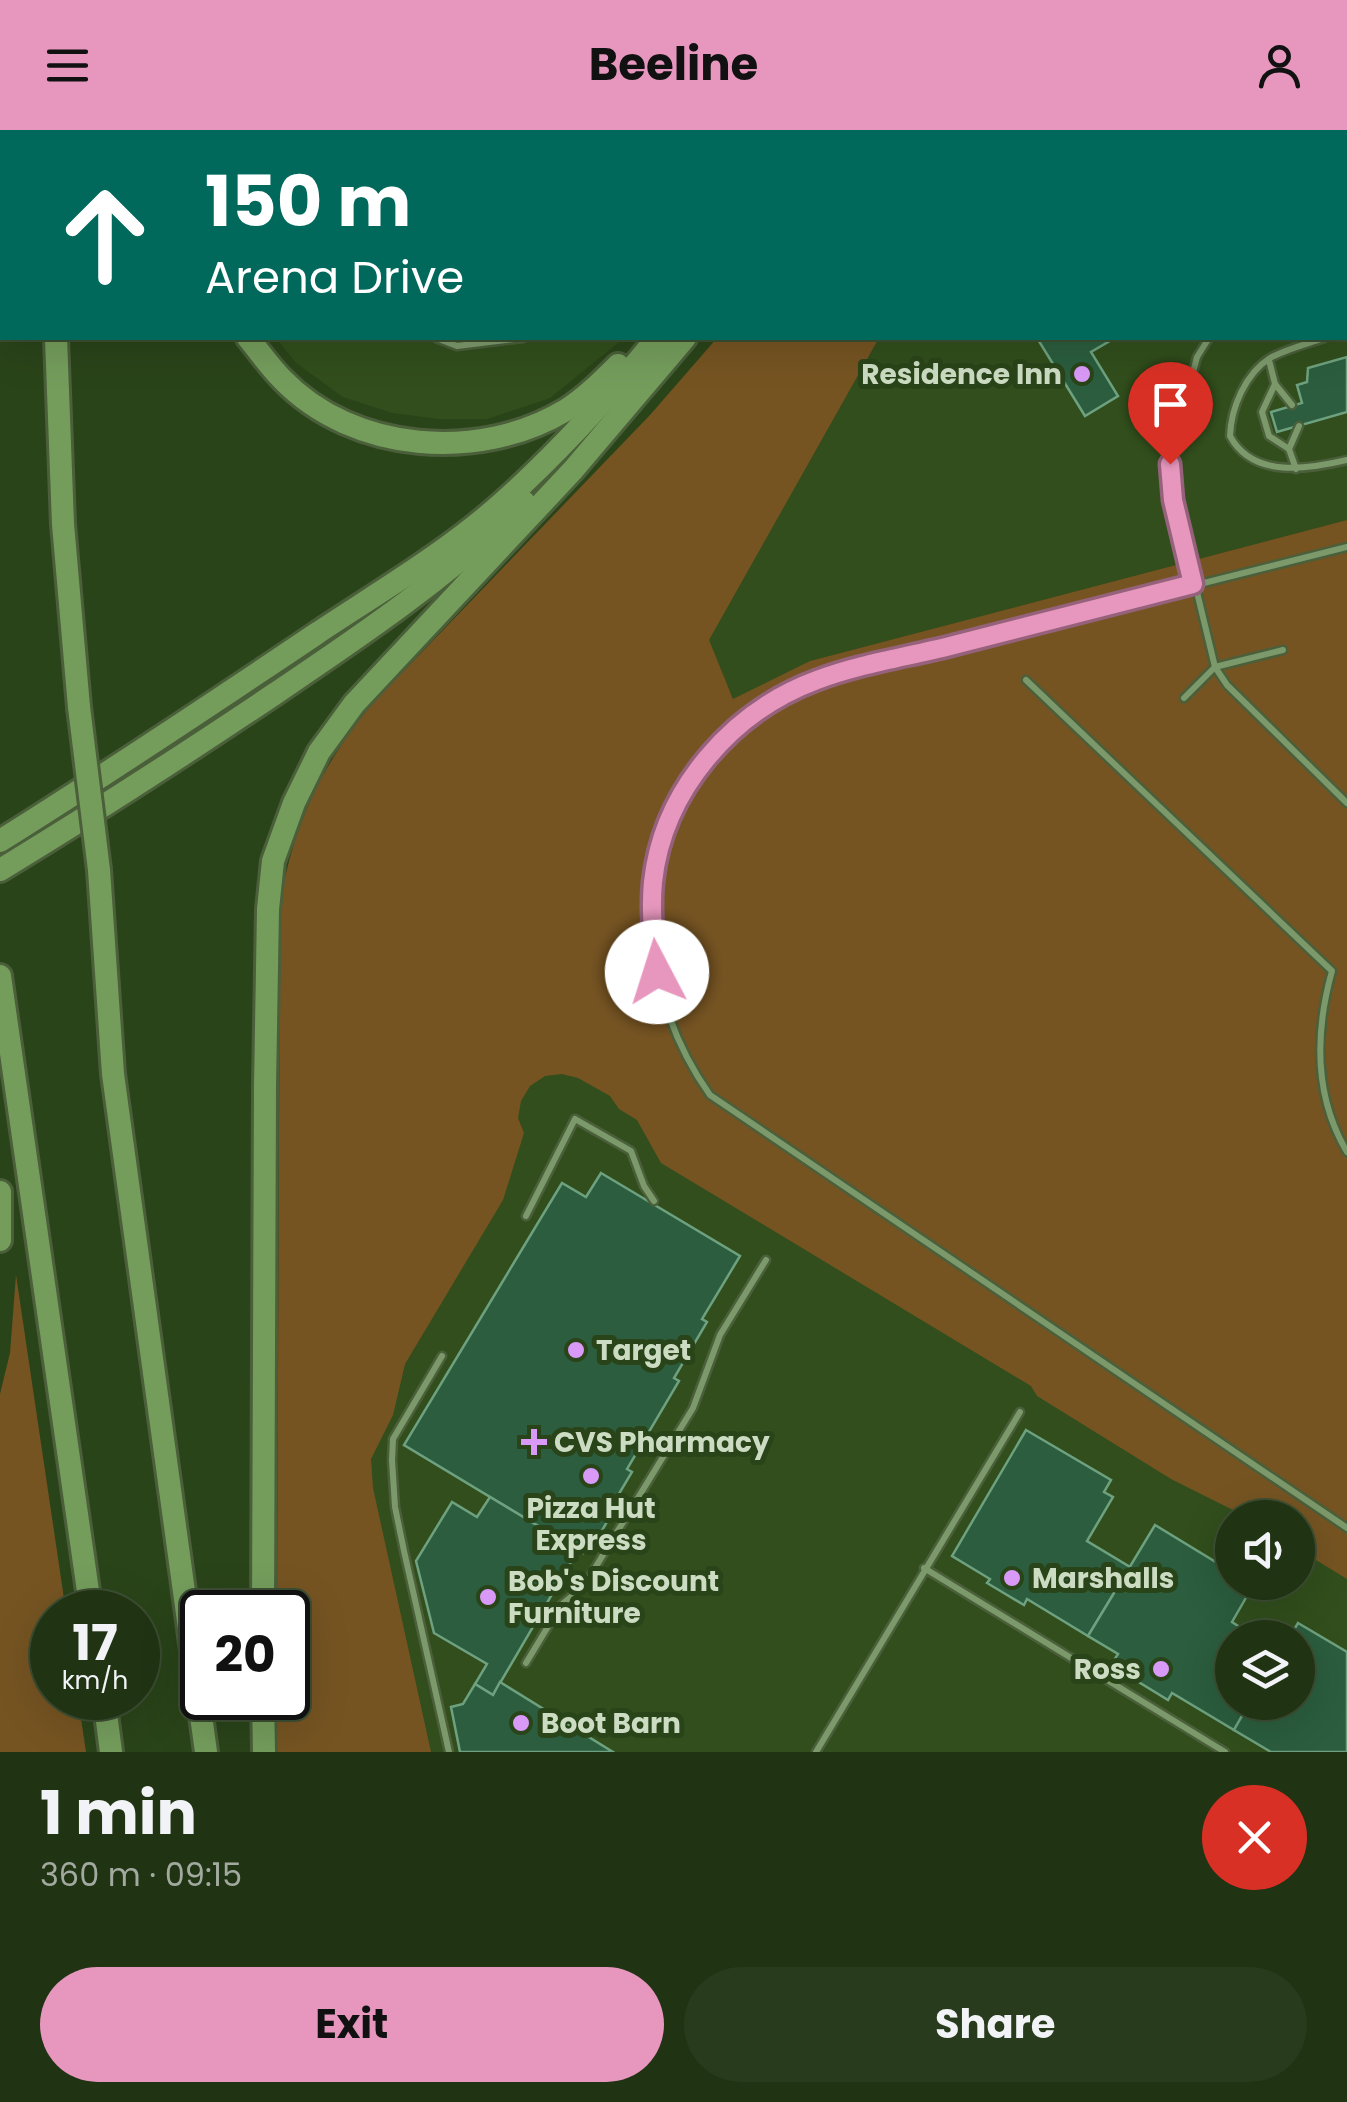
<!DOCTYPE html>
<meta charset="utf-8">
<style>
body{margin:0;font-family:Poppins,sans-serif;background:#283b1c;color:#f1f3f6;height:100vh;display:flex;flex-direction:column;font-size:38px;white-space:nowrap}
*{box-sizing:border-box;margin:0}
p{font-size:32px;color:#a2aaa0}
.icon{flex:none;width:55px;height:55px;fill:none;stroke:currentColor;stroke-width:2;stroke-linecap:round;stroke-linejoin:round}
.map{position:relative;height:1622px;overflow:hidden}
.drawer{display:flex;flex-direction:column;background:#203313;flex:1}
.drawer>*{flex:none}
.banner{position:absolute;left:0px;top:0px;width:1348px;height:210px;box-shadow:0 10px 40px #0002,0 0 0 2px #3d4e33;background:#00695c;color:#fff;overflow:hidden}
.buttons{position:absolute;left:1215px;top:1370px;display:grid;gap:20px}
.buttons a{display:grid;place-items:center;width:100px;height:100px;border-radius:50%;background:#203313;box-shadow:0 10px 40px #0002,0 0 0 2px #3d4e33;font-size:50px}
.speed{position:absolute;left:30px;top:1460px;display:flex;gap:20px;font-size:50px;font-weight:700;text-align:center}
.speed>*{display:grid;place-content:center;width:130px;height:130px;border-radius:50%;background:#203313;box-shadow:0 10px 40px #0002,0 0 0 2px #3d4e33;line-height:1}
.speed small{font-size:25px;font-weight:400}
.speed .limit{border:5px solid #111;border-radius:15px;background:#fff;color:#111}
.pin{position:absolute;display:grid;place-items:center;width:85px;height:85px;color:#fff;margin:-102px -42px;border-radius:50% 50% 50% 0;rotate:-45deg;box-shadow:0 0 10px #0007}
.pin .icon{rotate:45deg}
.me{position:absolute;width:110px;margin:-55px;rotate:355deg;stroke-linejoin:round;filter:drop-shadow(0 0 8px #0008)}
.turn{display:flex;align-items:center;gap:35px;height:210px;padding:0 40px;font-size:45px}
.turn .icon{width:130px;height:130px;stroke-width:2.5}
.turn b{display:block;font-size:70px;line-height:85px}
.round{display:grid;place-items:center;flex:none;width:105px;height:105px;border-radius:52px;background:#283b1c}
.head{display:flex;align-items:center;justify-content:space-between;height:170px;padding:0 40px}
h1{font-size:60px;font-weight:700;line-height:75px}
.button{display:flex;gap:20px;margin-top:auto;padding:20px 40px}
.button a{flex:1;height:115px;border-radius:60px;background:#e797bd;color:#111;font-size:40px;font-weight:700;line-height:115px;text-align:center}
.button a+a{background:#283b1c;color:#f1f3f6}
header{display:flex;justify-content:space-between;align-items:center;height:130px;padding:0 40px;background:#e797bd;color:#111;font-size:45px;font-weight:700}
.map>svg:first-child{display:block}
.built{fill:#314e1c;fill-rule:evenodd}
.green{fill:#765422}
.building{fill:#2b5d3e;stroke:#6ea17f;stroke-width:2.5}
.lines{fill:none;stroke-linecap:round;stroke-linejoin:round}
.lane-casing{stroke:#4a5f3a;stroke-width:11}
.highway-casing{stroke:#4a5f3a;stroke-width:28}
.lane{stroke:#7c996b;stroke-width:6}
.highway{stroke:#749d5c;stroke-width:22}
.highway-bridge-casing{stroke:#4a5f3a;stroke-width:28;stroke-linecap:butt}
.highway-bridge{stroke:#749d5c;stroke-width:22}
.route-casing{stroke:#96627b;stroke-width:25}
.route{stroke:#e797bd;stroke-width:18}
.poi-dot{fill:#d99af7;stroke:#2a4419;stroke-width:4}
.labels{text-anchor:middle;stroke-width:10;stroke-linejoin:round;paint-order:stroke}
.poi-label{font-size:28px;font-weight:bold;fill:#ccdcc3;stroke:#2a4419;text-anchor:start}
</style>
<header><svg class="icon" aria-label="menu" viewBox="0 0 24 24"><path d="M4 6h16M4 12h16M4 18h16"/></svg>Beeline<svg class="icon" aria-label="person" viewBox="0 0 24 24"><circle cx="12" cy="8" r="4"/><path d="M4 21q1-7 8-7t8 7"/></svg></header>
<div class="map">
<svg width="1347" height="1622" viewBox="0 0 1347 1622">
<rect width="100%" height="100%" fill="#2a4419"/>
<g class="built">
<polygon points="216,0 811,0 808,2"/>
<polygon points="906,0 1347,0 1347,390 810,531 738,580 708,510 879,208 1345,208 1345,2 903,2"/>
<polygon points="276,208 624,208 550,268 487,289 439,289 392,283 343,267 296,233"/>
<path d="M539,918L1291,1387L1232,1388V1452H1298V1391L1347,1422V1622H403L339,1299ZM1232,1508H1298V1572H1232Z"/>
</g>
<g class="green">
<path d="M717,208H879L709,510L733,569L810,531L1347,390V1449L1298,1419V1388L1247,1387L1171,1349L1037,1266L1031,1256L661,1033L637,990L619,979L610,966L578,948L562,944L545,946L530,956L521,971L518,988L524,1003L503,1070L405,1234L393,1285L371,1329L373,1358L431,1622H277V1568H288V1482H277L280,772C295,692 320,638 371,575L650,285Z"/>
<polygon points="16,1145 66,1482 52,1482 52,1568 78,1568 86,1622 0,1622 0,1264 10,1223"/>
</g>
<g class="building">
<polygon points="311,0 448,0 450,2 309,2"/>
<polygon points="463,0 546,0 460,2"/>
<polygon points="1037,208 1115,208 1091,222 1118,266 1085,286"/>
<polygon points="1347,227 1347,282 1277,302 1271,282 1302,273 1297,255 1307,252 1308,238"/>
<polygon points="601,1043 740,1126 702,1189 707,1192 674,1248 679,1251 627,1339 632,1342 617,1367 620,1369 596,1411 592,1409 583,1423 404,1315 562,1053 586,1067"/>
<polygon points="1026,1300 1111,1350 1104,1362 1113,1367 1087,1411 1130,1437 1088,1506 1027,1469 1024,1475 987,1453 990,1449 952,1426"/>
<polygon points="490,1367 578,1420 493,1565 475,1554 487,1534 434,1503 416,1431 452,1372 477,1387"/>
<polygon points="1155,1395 1232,1442 1232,1452 1255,1452 1232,1492 1257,1508 1232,1508 1232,1572 1250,1572 1234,1600 1172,1563 1168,1570 1111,1535 1118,1524 1088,1506"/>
<polygon points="1298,1493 1347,1522 1347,1622 1271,1622 1234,1600 1250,1572 1298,1572 1298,1508 1289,1508"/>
<polygon points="500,1552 613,1622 460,1622 451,1577 463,1574 475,1554 493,1565"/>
</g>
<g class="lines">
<defs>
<g id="lane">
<polyline points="272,0 273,2"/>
<polyline points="698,2 699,0"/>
<polyline points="1345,139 1347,139"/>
<polyline points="1345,202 1347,202"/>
<polyline points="436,208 457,216 523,208"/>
<polyline points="1209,208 1197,227 1173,318 1170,350 1215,537 1227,555 1347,673"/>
<path d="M1324,208C1307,214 1286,219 1270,228C1245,244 1231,278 1230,306C1253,349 1309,339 1347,330"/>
<polyline points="1269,230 1275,254 1292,275"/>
<polyline points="1275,254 1262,282 1269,306 1289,319"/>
<polyline points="1296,339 1289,319 1299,296"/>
<path d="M1347,417L817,550C781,567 742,585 715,616C701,631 691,650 682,668C670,693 659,719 654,747C641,820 668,906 710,965L1347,1398"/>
<path d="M1026,550L1332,841C1315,902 1314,966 1347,1022"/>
<polyline points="1184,568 1215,537 1283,520"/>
<polyline points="526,1086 575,989 631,1021 644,1056 654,1071"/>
<polyline points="442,1226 393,1309 392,1330 395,1377 404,1421 449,1622"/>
<polyline points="924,1438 1225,1622"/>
<polyline points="526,1533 561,1475 584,1456 693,1278 720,1205 766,1130"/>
<polyline points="816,1622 1020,1282"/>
</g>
<g id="highway">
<polyline points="194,0 195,2"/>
<polyline points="62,2 62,0"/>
<polyline points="833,2 835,0"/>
<polyline points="873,2 876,0"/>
<polyline points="56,208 63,394 79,577"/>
<path d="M248,208C259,221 269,236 282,249C353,323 480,332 566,280C585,268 602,251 618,235"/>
<path d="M0,711C107,644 212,574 316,504C379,462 446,423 502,373C559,322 609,267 657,208"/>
<path d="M0,740C94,683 185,624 276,563C362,505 451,445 524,372"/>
<polyline points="99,740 113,944 206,1622"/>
<polyline points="0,846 91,1482"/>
<polyline points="0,1062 0,1110"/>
<polyline points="263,1482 265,957 268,779 273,731 294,673 319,622 354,574 573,340 685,208"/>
<polyline points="104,1568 111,1622"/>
<polyline points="263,1568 264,1622"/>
</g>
</defs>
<use href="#lane" class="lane-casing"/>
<use href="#highway" class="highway-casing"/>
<use href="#lane" class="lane"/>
<use href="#highway" class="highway"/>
<defs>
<polyline id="highway-bridge" points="79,577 99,740"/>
</defs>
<use href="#highway-bridge" class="highway-bridge-casing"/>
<use href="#highway-bridge" class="highway-bridge"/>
</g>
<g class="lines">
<defs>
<path id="route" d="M657,842C654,812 650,782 653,752C663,659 733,581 817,550C859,534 906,527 950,516C1031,495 1112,474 1193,454L1173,370L1170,334"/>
</defs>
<use href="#route" class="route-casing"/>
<use href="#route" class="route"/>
</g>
<g class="poi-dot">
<circle cx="1082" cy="244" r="10"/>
<circle cx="576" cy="1220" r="10"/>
<path d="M529 1297h10v10h10v10h-10v10h-10v-10h-10v-10h10z"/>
<circle cx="591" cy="1346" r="10"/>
<circle cx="1012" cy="1448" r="10"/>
<circle cx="488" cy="1467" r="10"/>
<circle cx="1161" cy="1539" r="10"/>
<circle cx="521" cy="1593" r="10"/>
</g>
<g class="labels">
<g class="poi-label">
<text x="1062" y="254" text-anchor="end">Residence Inn</text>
<text x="596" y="1230">Target</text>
<text x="554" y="1322">CVS Pharmacy</text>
<text x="591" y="1388" text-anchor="middle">Pizza Hut<tspan x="591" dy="32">Express</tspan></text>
<text x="1032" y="1458">Marshalls</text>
<text x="508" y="1461">Bob's Discount<tspan x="508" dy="32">Furniture</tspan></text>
<text x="1141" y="1549" text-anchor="end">Ross</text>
<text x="541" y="1603">Boot Barn</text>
</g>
</g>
</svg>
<div class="buttons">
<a><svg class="icon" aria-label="sound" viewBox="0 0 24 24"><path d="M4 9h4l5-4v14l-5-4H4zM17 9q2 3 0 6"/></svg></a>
<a><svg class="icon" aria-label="layers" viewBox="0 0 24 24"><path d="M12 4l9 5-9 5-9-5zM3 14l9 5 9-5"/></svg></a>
</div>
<div class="speed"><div>17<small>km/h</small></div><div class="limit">20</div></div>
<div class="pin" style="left:1170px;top:334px;background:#d93025"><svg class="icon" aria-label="arrive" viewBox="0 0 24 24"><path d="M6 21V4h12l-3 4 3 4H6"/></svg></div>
<svg class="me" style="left:657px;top:842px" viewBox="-20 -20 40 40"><circle r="19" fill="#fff"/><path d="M0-13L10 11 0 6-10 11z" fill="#e797bd"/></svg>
<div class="banner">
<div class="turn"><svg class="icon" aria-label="ahead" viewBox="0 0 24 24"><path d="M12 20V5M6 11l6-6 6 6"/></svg><div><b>150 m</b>Arena Drive</div></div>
</div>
</div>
<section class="drawer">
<div class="head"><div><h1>1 min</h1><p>360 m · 09:15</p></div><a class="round" style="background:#d93025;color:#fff"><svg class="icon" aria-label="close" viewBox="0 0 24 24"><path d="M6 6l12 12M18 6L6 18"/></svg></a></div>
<div class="button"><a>Exit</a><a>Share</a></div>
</section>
